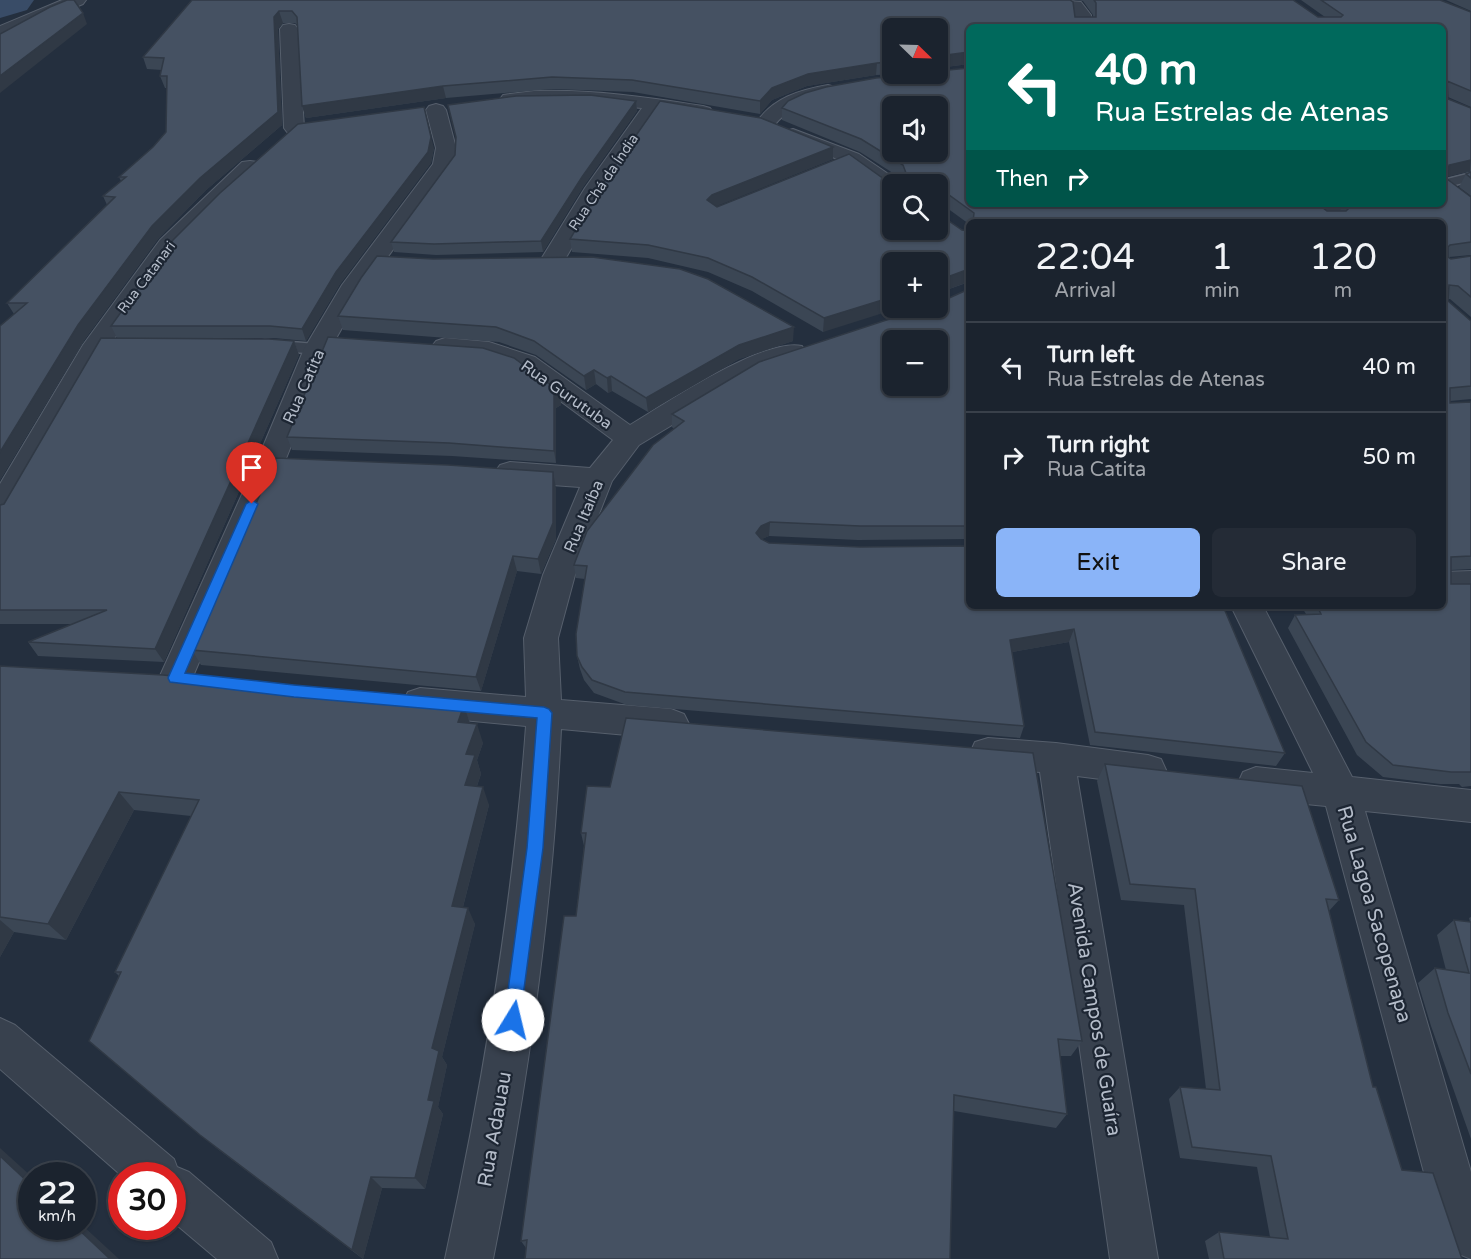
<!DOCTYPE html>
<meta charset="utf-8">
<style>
body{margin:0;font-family:"Varela Round",sans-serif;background:#242b36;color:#f1f3f6;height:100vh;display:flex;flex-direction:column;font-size:22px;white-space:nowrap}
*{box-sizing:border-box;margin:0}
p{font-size:20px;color:#a0a4aa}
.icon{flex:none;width:33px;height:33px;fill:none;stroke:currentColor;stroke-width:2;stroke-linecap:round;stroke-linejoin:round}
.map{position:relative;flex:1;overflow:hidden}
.panel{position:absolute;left:966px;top:219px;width:480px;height:390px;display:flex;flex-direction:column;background:#1b232e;border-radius:9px;box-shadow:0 2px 4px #0004,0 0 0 2px #39404a}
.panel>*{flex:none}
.hud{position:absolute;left:966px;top:24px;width:480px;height:183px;border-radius:9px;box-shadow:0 2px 4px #0004,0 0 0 2px #39404a;background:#00695c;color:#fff;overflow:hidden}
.needle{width:39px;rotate:113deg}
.fabs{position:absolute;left:882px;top:18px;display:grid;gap:12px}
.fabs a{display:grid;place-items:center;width:66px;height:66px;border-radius:9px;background:#1b232e;box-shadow:0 2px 4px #0004,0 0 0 2px #39404a;font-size:30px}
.speed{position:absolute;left:18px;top:1162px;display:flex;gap:12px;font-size:30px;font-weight:700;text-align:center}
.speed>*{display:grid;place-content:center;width:78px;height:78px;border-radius:50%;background:#1b232e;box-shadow:0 2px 4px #0004,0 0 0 2px #39404a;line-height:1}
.speed small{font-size:15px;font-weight:400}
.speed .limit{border:9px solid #d22;background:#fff;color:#111}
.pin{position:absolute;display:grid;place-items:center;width:51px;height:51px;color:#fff;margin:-62px -26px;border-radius:50% 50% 50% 0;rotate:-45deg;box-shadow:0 0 6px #0007}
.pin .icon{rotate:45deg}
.me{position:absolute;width:66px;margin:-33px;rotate:9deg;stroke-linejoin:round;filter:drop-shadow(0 0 4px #0008)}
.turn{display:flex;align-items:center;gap:21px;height:126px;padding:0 30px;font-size:27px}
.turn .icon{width:78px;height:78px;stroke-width:2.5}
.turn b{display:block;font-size:42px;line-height:51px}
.then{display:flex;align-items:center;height:57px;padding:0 30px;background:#0003;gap:12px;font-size:22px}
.eta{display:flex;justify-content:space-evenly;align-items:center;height:102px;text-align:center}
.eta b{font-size:36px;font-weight:600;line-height:42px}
.primary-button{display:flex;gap:12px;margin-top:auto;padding:12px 30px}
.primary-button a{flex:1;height:69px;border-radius:9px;background:#8ab4f8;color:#111;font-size:24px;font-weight:600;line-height:69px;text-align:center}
.primary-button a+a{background:#242b36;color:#f1f3f6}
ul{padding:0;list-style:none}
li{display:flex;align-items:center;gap:18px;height:90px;padding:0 30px;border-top:2px solid #39404a}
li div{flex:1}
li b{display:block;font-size:22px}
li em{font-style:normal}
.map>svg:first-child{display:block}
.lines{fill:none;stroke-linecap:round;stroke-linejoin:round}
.river{fill:#394c67;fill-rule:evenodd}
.lane-casing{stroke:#565f6c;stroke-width:3}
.street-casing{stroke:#565f6c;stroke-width:2}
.lane{fill:#38414e;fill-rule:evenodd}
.street{fill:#38414e;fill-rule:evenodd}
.wall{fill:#3b4654}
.shaded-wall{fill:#303945}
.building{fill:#455162;stroke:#303945;stroke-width:1.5;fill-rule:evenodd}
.route{fill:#1a73e8;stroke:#114b97;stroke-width:1.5}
.labels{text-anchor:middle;stroke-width:4.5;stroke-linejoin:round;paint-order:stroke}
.far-street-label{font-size:14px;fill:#b4bcc9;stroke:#1d2633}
.street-label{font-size:16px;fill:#b4bcc9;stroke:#1d2633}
.near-street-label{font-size:20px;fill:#b4bcc9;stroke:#1d2633}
</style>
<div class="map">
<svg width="1471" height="1259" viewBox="0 0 1471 1259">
<rect width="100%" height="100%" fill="#242f3e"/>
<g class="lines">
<polygon class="river" points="0,0 34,0 27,10 0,18"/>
<defs>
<g id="lane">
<polygon points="1471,173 1471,181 1443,188 1443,180"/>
<polygon points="1342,204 1370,204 1367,207 1332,216 1340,222 1321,222 1311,214 1314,211"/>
<polygon points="265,340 317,344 323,345 326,349 323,353 317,354 259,349 256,345 259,341"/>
</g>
<g id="street">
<polygon points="62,0 86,0 83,4 0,38 0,26"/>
<polygon points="1058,0 1081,2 1091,15 1092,27 1074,27 1073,13"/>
<polygon points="289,24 295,25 298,29 304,128 301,132 287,132 284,128 280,29 283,25"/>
<path d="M828,85L835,87L838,91L835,95C810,101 789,106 773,127H759L756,123C773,98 799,90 828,85Z"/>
<path d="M534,91C591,89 647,97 703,106L710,108L713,112L710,116L703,118L660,111L606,189L564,261L560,266L552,268L544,266L540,261L585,188L642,108L582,103L510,105L503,103L500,99L503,95Z"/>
<polygon points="436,104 443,106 446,110 456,148 455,164 363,291 330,349 285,461 188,688 176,692 164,688 159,678 257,461 304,349 342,285 433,164 436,148 426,110 429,106"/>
<polygon points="793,129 859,154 903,184 892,184 892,191 884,190 845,162 786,139 783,135 786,131"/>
<polygon points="250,161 258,162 261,167 176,250 109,346 11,516 0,519 0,484 83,345 160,240 242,162"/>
<path d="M445,338L489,342L535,357L630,425C665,404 764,337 802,346L806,352L802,358L758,373L639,445L612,481L575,575L558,638L561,700L671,709L684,714L689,724L684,734L671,739L561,729C553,907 528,1084 493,1259H445C483,1083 513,906 526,726L420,716L408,712L403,702L408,692L420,688L526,697L524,638L543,575L580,487L510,482L500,479L495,472L500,465L510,462L590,468L613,440L517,369L485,357L436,351L432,346L436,341Z"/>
<polygon points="1471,571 1471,595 1443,596 1443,572"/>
<polygon points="1231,606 1263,606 1352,777 1471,790 1471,822 1365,811 1471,1172 1471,1259 1454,1252 1430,1195 1326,806 1256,799 1243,794 1238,783 1243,772 1256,767 1313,773"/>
<polygon points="988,738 1056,743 1148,755 1161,759 1166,770 1161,781 1148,785 1077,776 1158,1259 1110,1259 1040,772 988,768 975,764 970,753 975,742"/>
<polygon points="0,1018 15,1025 174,1159 177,1167 189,1172 271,1242 278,1259 217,1259 172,1221 172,1176 122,1176 0,1069"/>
</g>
</defs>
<use href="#lane" class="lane-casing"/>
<use href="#street" class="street-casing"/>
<use href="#lane" class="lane"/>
<use href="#street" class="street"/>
</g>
<g class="wall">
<polygon points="192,0 1075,17 1093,17 1093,15 1083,1 1075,0 1293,0 1318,17 1325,17 1301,0 1440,0 1471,12 1471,107 1448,97 1448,99 1471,108 1471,171 1448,176 1447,179 1471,197 1471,255 1449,257 1451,259 1471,256 1471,317 1450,299 1448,299 1448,301 1471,321 1471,399 1450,401 1450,403 1471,402 1471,569 1451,570 1451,584 1471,584 1471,786 1462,787 1459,784 1440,784 1383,777 1357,755 1288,628 1295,615 1306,614 1301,606 1443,606 1443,222 969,222 969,224 947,208 939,207 939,214 962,230 969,231 969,282 938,293 938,295 938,262 823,332 752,291 708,272 648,258 572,252 570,239 833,147 833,159 716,206 884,179 895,180 896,175 860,152 782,120 782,108 1321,207 1327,211 1340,211 1343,204 1443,204 969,27 969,64 938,68 938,28 892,28 892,74 902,74 876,75 807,86 772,100 760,114 633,92 553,89 446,98 306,118 302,106 297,25 295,23 283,23 278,29 282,125 205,191 158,239 85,339 0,480 0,326 14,314 7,303 107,205 103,196 121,181 119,177 153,147 166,132 167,88 165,88 160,76 162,70 147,69 143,57"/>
<polygon points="1446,0 1471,0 1471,11"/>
<polygon points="636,101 637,111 583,187 543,252 436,255 394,252 391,242 455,155 456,139 448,105"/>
<polygon points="434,148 431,163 340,284 306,341 274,338 117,338 111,326"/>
<polygon points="1471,172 1471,196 1459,187 1466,174"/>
<polygon points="969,289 969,539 858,540 769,536 761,539 769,543 1223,606 1285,753 1276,766 1090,745 1069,642 1012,652 1024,726 1020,738 627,705 594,693 584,680 580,669 577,656 585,579 576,578 574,565 674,429 672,427 672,414 938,308"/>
<polygon points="338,316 793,341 739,359 648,412 612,391 608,393 596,384 586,390 536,355 499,342 343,330"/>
<polygon points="294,341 299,355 164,662 38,656 28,642 74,624 0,624 0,505"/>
<polygon points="560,392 561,405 556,408 556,463 452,456 292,450 287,437"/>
<polygon points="556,488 556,539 541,574 517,571 481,691 201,665 192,650"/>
<polygon points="0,666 464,705 470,723 483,743 477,760 481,774 477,786 489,805 463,907 475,924 442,1057 447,1065 438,1107 443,1114 425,1189 382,1188 363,1259 215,1147 119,976 115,972 191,816 134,810 66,940 14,932 0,957"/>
<polygon points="1105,764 1339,900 1329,911 1373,1087 1402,1170 1462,1259 1209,1259 1205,1241 1219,1232 1270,1237 1257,1167 1180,1158 1169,1099 1180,1087 1206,1089 1184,905 1121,900 1097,781"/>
<polygon points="587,786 1082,1041 1071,1056 1060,1056 1067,1114 1056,1128 954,1111 526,1248 521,1241 576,916 584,846 581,833"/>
<polygon points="1471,917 1471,1139 1431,1026 1418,983 1435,968 1446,970 1437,935 1454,920 1470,922 1469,918"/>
</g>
<g class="shaded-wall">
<polygon points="279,11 283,23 278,29 282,125 205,191 158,239 85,339 0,480 0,452 78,325 274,17"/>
<polygon points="83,13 87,24 0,93 0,76"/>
<polygon points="969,52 969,64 938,68 938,59 939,56"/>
<polygon points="877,63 876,75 807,86 772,100 760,114 760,101 772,88 808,74"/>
<polygon points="443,86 446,98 306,118 302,106"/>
<polygon points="636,101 637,111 583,187 543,252 541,241 582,177"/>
<polygon points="431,137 434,148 431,163 340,284 306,341 302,329 336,272"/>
<polygon points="833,147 833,159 712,208 707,200 712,195"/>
<polygon points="1471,160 1470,171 1443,178 1449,165"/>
<polygon points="1313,204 1333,204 1313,209"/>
<polygon points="969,269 968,282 938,293 939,280"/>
<polygon points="892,297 892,308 899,308 823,332 824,318"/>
<polygon points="794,327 793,341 739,359 648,412 646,398 739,345"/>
<polygon points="294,341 299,355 164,662 155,649"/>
<polygon points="594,370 596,384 586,390 584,376"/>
<polygon points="611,376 612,391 608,393 607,378"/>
<polygon points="560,392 561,405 556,408 556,463 554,451 554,395"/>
<polygon points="553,472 556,488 556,539 541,574 538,559"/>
<polygon points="770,522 769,536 760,540 756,533 761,526"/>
<polygon points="513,556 517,571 481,691 476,677"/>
<polygon points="1074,629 1069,642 1006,653 1010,640"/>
<polygon points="464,705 470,724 458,722"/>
<polygon points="477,724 483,743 477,760 481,774 471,803 465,785 466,754"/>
<polygon points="483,787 489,805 459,922 452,906"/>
<polygon points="119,792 134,810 66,940 48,924"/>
<polygon points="468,908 475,924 442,1057 447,1065 438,1107 443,1114 425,1189 415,1178 428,1100 432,1048"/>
<polygon points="0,920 14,932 0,957"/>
<polygon points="0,1148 32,1177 32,1186 0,1156"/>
<polygon points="371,1177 382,1188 363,1259 352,1250"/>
<polygon points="82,1225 119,1259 110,1259 76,1227 82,1227"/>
</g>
<g class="building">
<polygon points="67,0 74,0 83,13 0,76 0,34 50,7"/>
<path d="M192,0H1070L1073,2L1075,17H1096V3L1094,0H1293L1318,17H1341L1343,15L1321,0H1440L1471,12V91L1447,81L1448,99L1471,108V160L1449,165L1447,179L1471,197V242L1450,245L1448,247V257L1451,259L1471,256V297L1458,286L1449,285L1448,301L1471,321V386L1450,388V403L1471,402V556L1451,557V584H1471V772H1451L1393,765L1366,742L1295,615L1321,614L1317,606H1443V222H973L974,213L949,195L939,193V214L962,230L969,231V269L939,280L938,292V262H892V297L824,318L752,277L708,258L648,245L570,239L607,177L660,101L761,118L833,147L712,195L707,200L717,207L849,154L884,179L895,180L896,173H906L903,165L861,139L782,108L788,101L805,93L826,87L876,78L918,74H938V71L969,68V204H1318L1327,211H1346L1348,209L1343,204H1443V27H969V52L939,56L938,59V28H892V62L877,63L808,74L772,88L760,101L632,80L552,77L443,86L302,106L297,17L292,11H279L274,17L278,112L200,178L152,226L78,325L0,452V326L27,303H7L115,197L103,196L126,177H119L153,147L166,132L167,76H160L164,58L143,57ZM892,106H938V152H892ZM892,184H938V230H892Z"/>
<polygon points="590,95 636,101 582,177 541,241 434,244 391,242 455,155 456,137 448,105 516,96"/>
<polygon points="424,107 431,137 428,152 336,272 302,329 270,326 111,326 173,240 220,193 298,124"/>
<polygon points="1471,172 1471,178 1466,174"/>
<polygon points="377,256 433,259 592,257 680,269 708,279 794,327 739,345 646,398 611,376 607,378 594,370 584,376 534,341 496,327 338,316 361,278"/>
<path d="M969,289V526H860L770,522L761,526L756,533L761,539L769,543L860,547L969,546V606H1223L1285,753L1095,732L1074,629L1010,640L1024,726L625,692L592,680L582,667L577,656L576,634L587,566L574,565L575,562L587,531L631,474L653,445L684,421L672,414L759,362L923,308H938V303ZM892,340H938V386H892Z"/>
<polygon points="328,337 483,348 514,358 560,392 554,395 554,451 449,443 287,437"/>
<polygon points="101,338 269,339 294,341 155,649 28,642 107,610 0,610 0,505 4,504"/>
<polygon points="276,458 448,465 553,472 553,523 538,559 513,556 476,677 192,650"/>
<polygon points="0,666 163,675 464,705 458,722 477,724 466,754 475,755 465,785 483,787 452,906 468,908 432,1048 439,1051 428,1100 434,1101 415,1178 371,1177 352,1250 200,1135 89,1041 121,972 115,972 199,800 119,792 48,924 0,917"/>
<polygon points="626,718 1033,753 1082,1041 1058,1039 1067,1114 954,1095 950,1259 525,1259 527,1240 521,1241 564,916 576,916 586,833 581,833 587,786 610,787"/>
<polygon points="1105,764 1302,786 1339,900 1326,899 1373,1087 1376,1087 1402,1170 1433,1173 1462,1259 1224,1259 1219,1232 1288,1239 1271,1156 1192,1147 1180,1087 1220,1090 1195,889 1130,884"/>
<polygon points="1454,920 1471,922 1471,1074 1448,1013 1435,968 1469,973"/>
<polygon points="0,1156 32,1186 32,1227 76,1227 110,1259 0,1259"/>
</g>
<polygon class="route" points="252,500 258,504 185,673 294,685 544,707 549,709 552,713 543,848 519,1026 513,1028 507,1026 504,1020 527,848 537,718 294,697 170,682 168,678 246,504"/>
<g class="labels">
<g class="far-street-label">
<text transform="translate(603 182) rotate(-56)" y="5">Rua Chá da Índia</text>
<text transform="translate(146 277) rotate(-53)" y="5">Rua Catanari</text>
</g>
<g class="street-label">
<text transform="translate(303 386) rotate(-66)" y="6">Rua Catita</text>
<text transform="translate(567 394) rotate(35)" y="6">Rua Gurutuba</text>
<text transform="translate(583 516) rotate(-67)" y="6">Rua Itaíba</text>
</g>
<g class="near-street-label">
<text transform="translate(1375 914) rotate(74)" y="7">Rua Lagoa Sacopenapa</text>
<text transform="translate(1095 1009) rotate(81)" y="7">Avenida Campos de Guaíra</text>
<text transform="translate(494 1129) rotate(-80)" y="7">Rua Adauau</text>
</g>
</g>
</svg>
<div class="fabs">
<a><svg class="needle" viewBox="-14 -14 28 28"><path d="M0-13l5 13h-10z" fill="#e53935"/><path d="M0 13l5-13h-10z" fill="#a0a4aa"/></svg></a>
<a><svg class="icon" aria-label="sound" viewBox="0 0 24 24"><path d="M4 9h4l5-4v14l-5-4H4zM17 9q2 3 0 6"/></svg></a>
<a><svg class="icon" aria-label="search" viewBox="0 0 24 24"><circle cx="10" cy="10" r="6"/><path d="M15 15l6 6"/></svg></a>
<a>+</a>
<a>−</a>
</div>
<div class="speed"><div>22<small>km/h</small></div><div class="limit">30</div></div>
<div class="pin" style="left:252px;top:504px;background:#d93025"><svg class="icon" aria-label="arrive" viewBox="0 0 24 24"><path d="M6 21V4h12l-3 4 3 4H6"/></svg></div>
<svg class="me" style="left:513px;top:1020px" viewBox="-20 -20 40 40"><circle r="19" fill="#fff"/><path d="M0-13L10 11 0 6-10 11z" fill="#1a73e8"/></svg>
<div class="hud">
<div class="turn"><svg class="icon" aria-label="left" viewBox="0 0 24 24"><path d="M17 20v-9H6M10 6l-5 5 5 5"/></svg><div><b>40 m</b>Rua Estrelas de Atenas</div></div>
<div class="then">Then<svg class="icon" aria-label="right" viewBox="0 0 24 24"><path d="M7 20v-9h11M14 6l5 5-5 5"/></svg></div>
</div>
<section class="panel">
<div class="eta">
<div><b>22:04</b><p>Arrival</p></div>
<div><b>1</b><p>min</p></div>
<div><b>120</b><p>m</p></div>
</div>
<ul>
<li><svg class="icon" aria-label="left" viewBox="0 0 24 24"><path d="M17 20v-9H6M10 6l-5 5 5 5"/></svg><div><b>Turn left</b><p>Rua Estrelas de Atenas</p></div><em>40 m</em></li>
<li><svg class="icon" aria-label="right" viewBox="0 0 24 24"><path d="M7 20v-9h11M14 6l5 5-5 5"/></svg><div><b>Turn right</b><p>Rua Catita</p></div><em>50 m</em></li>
</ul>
<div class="primary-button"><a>Exit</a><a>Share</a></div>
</section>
</div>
